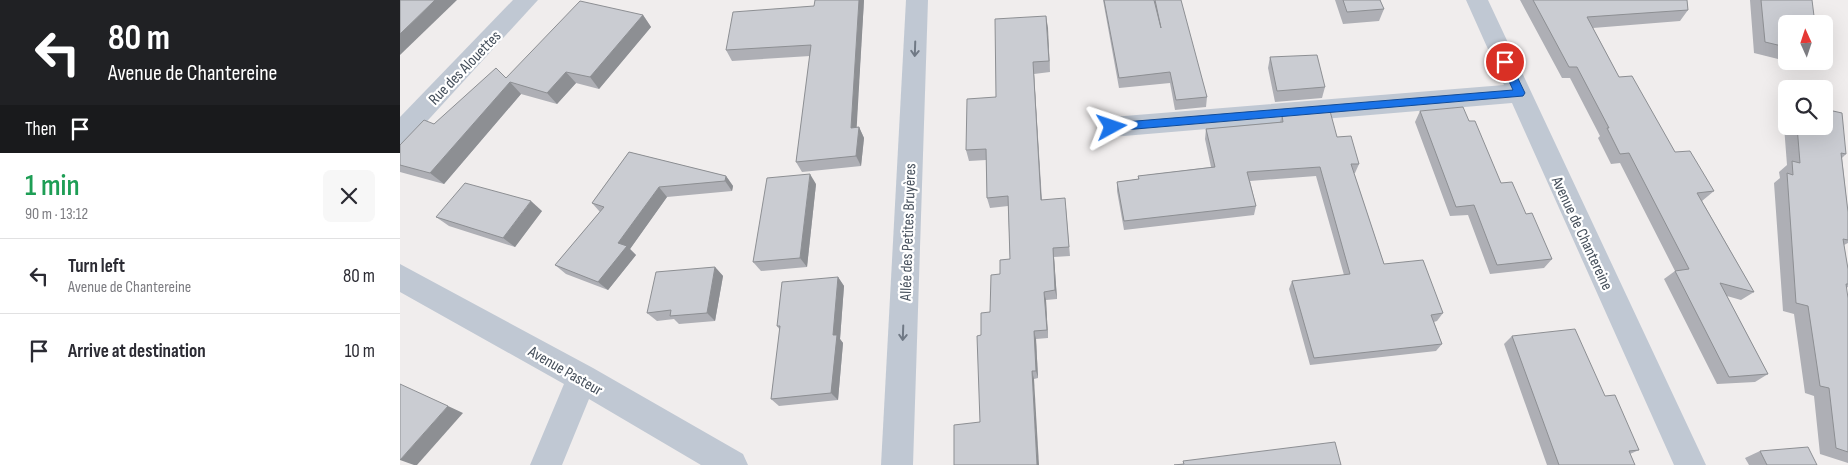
<!DOCTYPE html>
<meta charset="utf-8">
<style>
body{margin:0;font-family:"Sofia Sans Condensed",sans-serif;background:#f7f7f7;color:#2b2b33;height:100vh;display:flex;flex-direction:column;font-size:19px;white-space:nowrap}
*{box-sizing:border-box;margin:0}
p{font-size:16px;color:#7c7c81}
.icon{flex:none;width:28px;height:28px;fill:none;stroke:currentColor;stroke-width:2;stroke-linecap:round;stroke-linejoin:round}
.map{position:relative;flex:1;overflow:hidden}
.sheet{display:flex;flex-direction:column;background:#fff;width:400px}
.sheet>*{flex:none}
.hud{background:#202124;color:#fff;overflow:hidden}
.needle{width:32px;rotate:357deg}
.fabs{position:absolute;left:1378px;top:15px;display:grid;gap:10px}
.fabs a{display:grid;place-items:center;width:55px;height:55px;border-radius:8px;background:#fff;box-shadow:0 5px 20px #0002;font-size:25px}
.pin{position:absolute;display:grid;place-items:center;width:42px;height:42px;color:#fff;margin:-21px;border:2px solid #fff;border-radius:50%;box-shadow:0 1px 5px #0007}
.me{position:absolute;width:55px;margin:-28px;rotate:85deg;stroke-linejoin:round;filter:drop-shadow(0 0 4px #0008)}
.turn{display:flex;align-items:center;gap:18px;height:105px;padding:0 25px;font-size:22px}
.turn .icon{width:65px;height:65px;stroke-width:2.5}
.turn b{display:block;font-size:35px;line-height:42px}
.then{display:flex;align-items:center;height:48px;padding:0 25px;background:#0003;gap:10px;font-size:19px}
.round{display:grid;place-items:center;flex:none;width:52px;height:52px;border-radius:8px;background:#f7f7f7}
.headline{display:flex;align-items:center;justify-content:space-between;height:85px;padding:0 25px}
h1{font-size:30px;font-weight:600;line-height:38px;color:#1e9e55}
ul{padding:0;list-style:none}
li{display:flex;align-items:center;gap:15px;height:75px;padding:0 25px;border-top:1px solid #e1e1e2}
li div{flex:1}
li b{display:block;font-size:19px}
li em{font-style:normal}
main{display:flex;flex:1;min-height:0}
.map>svg:first-child{display:block}
.lines{fill:none;stroke-linecap:round;stroke-linejoin:round}
.minor{fill:#c0c8d3;fill-rule:evenodd}
.wall{fill:#aeafb5}
.shaded-wall{fill:#8d8f93}
.building{fill:#caccd2;stroke:#8d8f93}
.oneway{stroke:#707985}
.route{fill:#1a73e8;stroke:#114b97}
.labels{text-anchor:middle;stroke-width:4.5;stroke-linejoin:round;paint-order:stroke}
.street-label{font-size:16px;fill:#454f5b;stroke:#fff}
</style>
<main>
<section class="sheet">
<div class="hud">
<div class="turn"><svg class="icon" aria-label="left" viewBox="0 0 24 24"><path d="M17 20v-9H6M10 6l-5 5 5 5"/></svg><div><b>80 m</b>Avenue de Chantereine</div></div>
<div class="then">Then<svg class="icon" aria-label="arrive" viewBox="0 0 24 24"><path d="M6 21V4h12l-3 4 3 4H6"/></svg></div>
</div>
<div class="headline"><div><h1>1 min</h1><p>90 m · 13:12</p></div><a class="round"><svg class="icon" aria-label="close" viewBox="0 0 24 24"><path d="M6 6l12 12M18 6L6 18"/></svg></a></div>
<ul>
<li><svg class="icon" aria-label="left" viewBox="0 0 24 24"><path d="M17 20v-9H6M10 6l-5 5 5 5"/></svg><div><b>Turn left</b><p>Avenue de Chantereine</p></div><em>80 m</em></li>
<li><svg class="icon" aria-label="arrive" viewBox="0 0 24 24"><path d="M6 21V4h12l-3 4 3 4H6"/></svg><div><b>Arrive at destination</b></div><em>10 m</em></li>
</ul>
</section>
<div class="map">
<svg width="1448" height="465" viewBox="0 0 1448 465">
<rect width="100%" height="100%" fill="#f0eded"/>
<g class="lines">
<g class="minor">
<polygon points="113,0 138,0 9,141 0,144 0,117"/>
<polygon points="506,0 528,0 513,465 481,465"/>
<polygon points="1066,0 1088,0 1306,465 1274,465 1112,103 712,137 703,134 699,127 703,120 712,117 1104,85"/>
<polygon points="0,264 193,368 343,454 348,465 301,465 189,399 162,465 130,465 164,384 0,292"/>
</g>
</g>
<g class="wall">
<polygon points="464,0 456,128 459,127 464,138 461,166 402,172 396,162 410,56 332,61 326,50 414,6"/>
<polygon points="703,0 754,0 807,97 806,107 775,110 770,83 719,88"/>
<polygon points="935,0 980,0 984,9 979,21 943,24"/>
<polygon points="1120,0 1287,0 1288,10 1280,21 1193,28 1219,77 1275,152 1314,191 1302,201 1354,292 1341,300 1327,296 1368,374 1355,382 1317,384 1264,279 1275,271 1220,163 1211,164 1198,138 1200,136 1170,78 1162,78"/>
<polygon points="1350,0 1412,0 1386,24 1386,61 1406,61 1402,65 1354,53"/>
<polygon points="243,15 251,27 199,89 176,83 157,104 121,94 44,184 0,172 0,145 106,78"/>
<polygon points="646,16 650,72 634,74 642,200 666,208 670,256 654,257 657,299 646,300 648,338 636,339 638,378 634,379 580,422 581,335 590,312 600,274 610,259 608,206 590,208 587,198 586,160 569,161 566,150 596,97"/>
<polygon points="870,57 925,87 922,98 875,102 868,68"/>
<polygon points="1386,110 1386,126 1424,126 1446,154 1442,158 1448,212 1448,243 1444,245 1448,269 1448,287 1446,288 1448,298 1448,463 1420,454 1414,396 1405,393 1394,314 1383,311 1374,183 1380,178 1379,172 1387,165 1383,113"/>
<polygon points="1020,111 1069,121 1101,183 1126,214 1152,259 1144,268 1090,274 1068,215 1050,216 1015,122"/>
<polygon points="882,115 937,137 959,164 955,173 954,173 984,264 1043,313 1037,321 1034,322 1042,344 1036,351 910,365 889,289 892,281 944,275 916,176 850,181 856,206 854,215 724,230 717,191 717,182 738,179 738,176 811,167 805,139 806,129 880,122"/>
<polygon points="229,152 326,176 333,186 332,191 267,197 230,249 236,255 208,290 166,274 155,265 200,212 192,203"/>
<polygon points="416,184 407,267 361,271 353,262"/>
<polygon points="142,211 115,247 49,226 36,217"/>
<polygon points="315,267 323,276 315,321 279,324 274,319 257,321 247,313"/>
<polygon points="438,277 444,286 440,339 443,343 438,400 379,406 371,399 380,330 377,326"/>
<polygon points="1112,336 1205,396 1239,450 1230,454 1235,465 1147,465 1104,344"/>
<polygon points="1360,451 1417,465 1349,465 1345,458"/>
</g>
<g class="shaded-wall">
<polygon points="35,0 57,0 0,55 0,34"/>
<polygon points="459,0 464,0 456,139 451,128"/>
<polygon points="243,15 251,27 199,89 190,77"/>
<polygon points="646,16 648,28 650,72 649,61"/>
<polygon points="633,62 634,74 642,210 641,200"/>
<polygon points="166,72 176,83 157,104 147,93"/>
<polygon points="110,82 121,94 44,184 30,173"/>
<polygon points="459,127 464,138 461,166 456,156"/>
<polygon points="410,174 416,184 407,267 400,258"/>
<polygon points="326,176 333,186 332,191 325,181"/>
<polygon points="259,187 267,197 230,249 236,255 208,290 198,282 218,243"/>
<polygon points="131,201 142,211 115,247 103,238"/>
<polygon points="653,248 654,257 657,299 655,290"/>
<polygon points="315,267 323,276 315,321 307,313"/>
<polygon points="438,277 444,286 440,339 443,343 438,400 431,393 433,335"/>
<polygon points="644,292 646,300 648,338 647,330"/>
<polygon points="634,331 636,339 638,378 636,371"/>
<polygon points="632,371 634,379 639,465 637,465"/>
<polygon points="48,406 63,413 17,465 14,465 0,460"/>
</g>
<g class="building">
<polygon points="0,0 35,0 0,34"/>
<polygon points="415,0 459,0 451,128 459,127 456,156 396,162 411,45 326,50 333,12 414,6"/>
<polygon points="704,0 754,0 761,28 755,0 781,0 807,97 776,100 770,72 719,78"/>
<polygon points="943,0 980,0 984,9 947,12"/>
<polygon points="1133,0 1287,0 1288,10 1187,17 1219,77 1232,76 1275,152 1290,151 1314,191 1297,193 1354,292 1320,283 1368,374 1329,377 1275,271 1289,269 1229,153 1220,154 1207,128 1209,128 1177,67 1169,67"/>
<polygon points="1361,0 1412,0 1415,24 1386,24 1386,47 1365,42"/>
<polygon points="180,1 243,15 190,77 166,72 147,93 110,82 30,173 0,165 0,145 24,120 34,124 96,68 106,78"/>
<polygon points="646,16 649,61 633,62 641,200 665,198 669,247 653,248 655,290 644,292 647,330 634,331 636,371 632,371 637,465 554,465 554,425 580,422 577,336 581,335 581,313 590,312 591,275 600,274 600,260 610,259 608,196 587,198 586,149 566,150 567,99 596,97 595,19"/>
<polygon points="917,55 925,87 877,91 870,57"/>
<polygon points="1063,107 1069,121 1075,121 1101,183 1112,182 1126,214 1132,213 1152,259 1097,265 1074,205 1056,207 1020,111"/>
<polygon points="1424,109 1442,113 1446,154 1441,153 1448,212 1448,240 1443,239 1448,269 1448,284 1446,284 1448,298 1448,452 1436,448 1429,388 1420,386 1408,306 1396,303 1387,173 1393,175 1392,161 1400,163 1397,126 1424,126"/>
<polygon points="930,111 937,137 951,136 959,164 951,164 984,264 1023,260 1043,313 1031,315 1042,344 914,358 892,281 950,274 920,167 847,172 856,206 724,221 717,182 739,179 738,176 815,167 806,129 883,122 882,115"/>
<polygon points="229,152 326,176 325,181 259,187 218,243 227,246 198,282 155,265 204,207 192,203"/>
<polygon points="410,174 400,258 353,262 367,178"/>
<polygon points="65,183 131,201 103,238 36,217"/>
<polygon points="315,267 307,313 270,316 271,310 247,313 256,272"/>
<polygon points="438,277 433,335 437,335 431,393 371,399 380,326 377,326 382,282"/>
<polygon points="1175,329 1205,396 1215,395 1239,450 1229,451 1235,465 1159,465 1112,336"/>
<polygon points="0,384 48,406 0,460"/>
<polygon points="935,442 941,465 774,465 784,464 783,461"/>
<polygon points="1408,447 1417,465 1367,465 1360,451"/>
</g>
<defs><path id="oneway-shaft" d="M-6 0H5M1.5-3L5.5 0L1.5 3" fill="none" stroke-width="1.6" stroke-linecap="round" stroke-linejoin="round" transform="scale(1.25)"/></defs>
<g class="oneway">
<use href="#oneway-shaft" transform="translate(515 49) rotate(92)"/>
<use href="#oneway-shaft" transform="translate(503 333) rotate(92)"/>
</g>
<polygon class="route" points="1105,58 1110,62 1125,93 1123,96 712,131 707,127 712,123 1113,90 1100,62"/>
<g class="labels">
<g class="street-label">
<text transform="translate(64 67) rotate(-46)" y="6">Rue des Alouettes</text>
<text transform="translate(507 232) rotate(-88)" y="6">Allée des Petites Bruyères</text>
<text transform="translate(1183 233) rotate(65)" y="6">Avenue de Chantereine</text>
<text transform="translate(166 370) rotate(30)" y="6">Avenue Pasteur</text>
</g>
</g>
</svg>
<div class="fabs">
<a><svg class="needle" viewBox="-14 -14 28 28"><path d="M0-13l5 13h-10z" fill="#e53935"/><path d="M0 13l5-13h-10z" fill="#7c7c81"/></svg></a>
<a><svg class="icon" aria-label="search" viewBox="0 0 24 24"><circle cx="10" cy="10" r="6"/><path d="M15 15l6 6"/></svg></a>
</div>
<div class="pin" style="left:1105px;top:62px;background:#d93025"><svg class="icon" aria-label="arrive" viewBox="0 0 24 24"><path d="M6 21V4h12l-3 4 3 4H6"/></svg></div>
<svg class="me" style="left:712px;top:127px" viewBox="-20 -20 40 40"><path d="M0-17L14 15 0 8-14 15z" fill="#1a73e8" stroke="#fff" stroke-width="4"/></svg>
</div>
</main>
